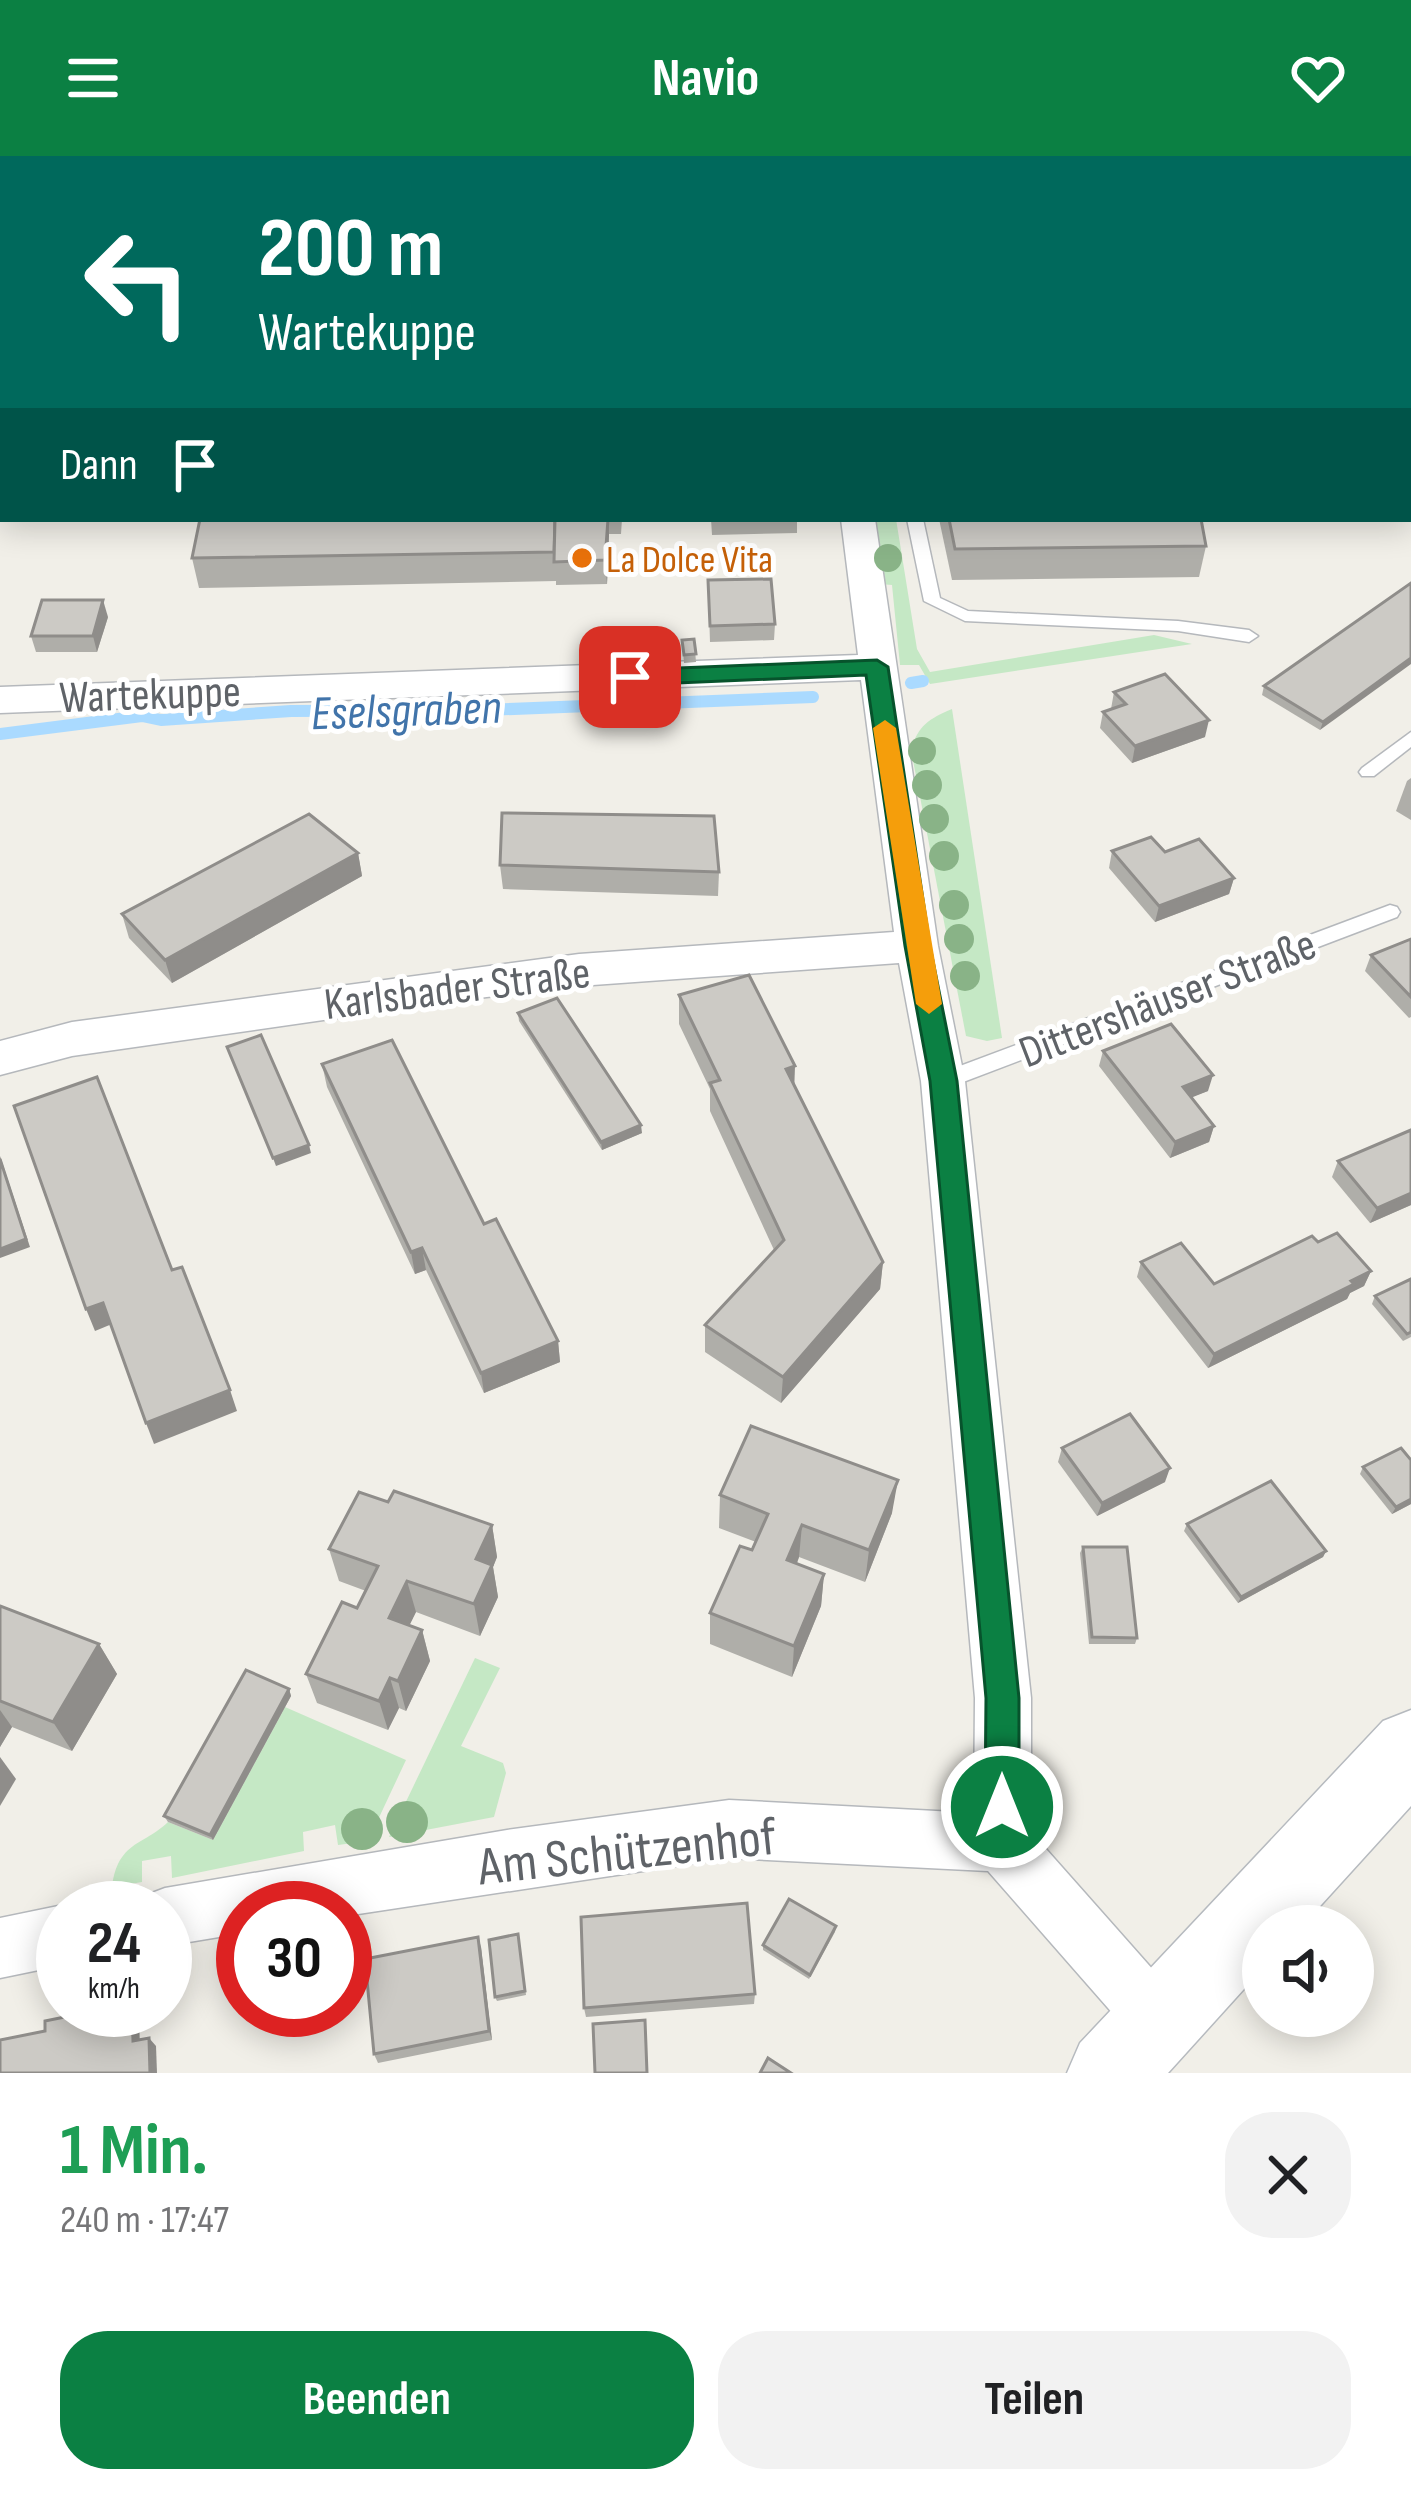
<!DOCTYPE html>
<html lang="de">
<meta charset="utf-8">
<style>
body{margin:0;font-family:"Sofia Sans Condensed",sans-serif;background:#f2f2f2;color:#202124;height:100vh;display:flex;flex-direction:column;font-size:45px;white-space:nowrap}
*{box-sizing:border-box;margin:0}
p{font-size:39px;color:#757577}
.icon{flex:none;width:66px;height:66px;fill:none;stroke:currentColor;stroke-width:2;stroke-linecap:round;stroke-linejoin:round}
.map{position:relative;height:1917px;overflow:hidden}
.side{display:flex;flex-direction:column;background:#fff;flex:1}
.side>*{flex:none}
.banner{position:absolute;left:0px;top:0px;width:1413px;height:366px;box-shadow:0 6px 30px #0003;background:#00695c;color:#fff;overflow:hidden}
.tools{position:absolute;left:1242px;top:1749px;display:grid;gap:24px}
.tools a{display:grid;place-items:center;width:132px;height:132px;border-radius:50%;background:#fff;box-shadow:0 6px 30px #0003;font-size:60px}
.speed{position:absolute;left:36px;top:1725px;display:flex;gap:24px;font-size:60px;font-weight:700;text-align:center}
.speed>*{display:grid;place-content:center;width:156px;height:156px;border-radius:50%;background:#fff;box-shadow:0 6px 30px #0003;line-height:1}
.speed small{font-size:30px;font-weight:400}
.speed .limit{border:18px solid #d22;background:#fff;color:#111}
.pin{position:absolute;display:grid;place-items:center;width:102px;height:102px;color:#fff;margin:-51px;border-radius:24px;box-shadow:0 6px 18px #0006}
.me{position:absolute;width:132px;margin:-66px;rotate:0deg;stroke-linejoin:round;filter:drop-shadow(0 0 9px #0008)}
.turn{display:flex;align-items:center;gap:42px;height:252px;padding:0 60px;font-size:54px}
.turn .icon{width:156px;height:156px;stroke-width:2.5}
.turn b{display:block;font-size:84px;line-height:102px}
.then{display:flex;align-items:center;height:114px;padding:0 60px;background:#0003;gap:24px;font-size:45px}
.round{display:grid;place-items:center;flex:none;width:126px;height:126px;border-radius:48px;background:#f2f2f2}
.head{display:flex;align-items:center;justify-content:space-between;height:204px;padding:0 60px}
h1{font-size:72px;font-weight:700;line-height:90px;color:#1e9e55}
.button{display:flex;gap:24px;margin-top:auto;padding:24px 60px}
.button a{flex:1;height:138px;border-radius:48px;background:#0b8043;color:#fff;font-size:48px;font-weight:700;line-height:138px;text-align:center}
.button a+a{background:#f2f2f2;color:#202124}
header{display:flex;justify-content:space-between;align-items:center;height:156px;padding:0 60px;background:#0b8043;color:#fff;font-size:54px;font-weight:700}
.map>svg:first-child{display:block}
.green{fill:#c5e8c5}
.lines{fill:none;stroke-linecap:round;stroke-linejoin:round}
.stream{stroke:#aadaff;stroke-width:12}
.service-casing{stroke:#b5b8bc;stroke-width:3}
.minor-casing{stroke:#b5b8bc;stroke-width:3}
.secondary-casing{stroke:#b6babf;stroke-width:3}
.service{fill:#fff;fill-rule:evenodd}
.minor{fill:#fff;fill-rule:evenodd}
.secondary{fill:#fff;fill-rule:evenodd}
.tree{fill:#89b387}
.wall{fill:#afaea9}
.shaded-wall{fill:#8f8d8a}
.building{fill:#cccac5;stroke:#8f8d8a;stroke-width:3}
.route{fill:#0b8043;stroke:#07532c;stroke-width:3}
.slow{fill:#f59e0b}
.food-dot{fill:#e8710a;stroke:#fff;stroke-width:4.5}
.labels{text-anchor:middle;stroke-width:10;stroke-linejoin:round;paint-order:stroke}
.far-food-label{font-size:39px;fill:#c56008;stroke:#fff;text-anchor:start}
.street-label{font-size:45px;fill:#5f6368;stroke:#fff}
.water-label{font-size:48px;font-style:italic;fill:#4174aa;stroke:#fff}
.near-street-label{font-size:54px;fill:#5f6368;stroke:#fff}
</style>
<header><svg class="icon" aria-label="menu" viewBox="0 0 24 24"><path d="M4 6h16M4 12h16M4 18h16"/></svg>Navio<svg class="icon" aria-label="heart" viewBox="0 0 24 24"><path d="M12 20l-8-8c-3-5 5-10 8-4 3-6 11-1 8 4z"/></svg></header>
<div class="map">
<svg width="1411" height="1917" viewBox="0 0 1411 1917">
<rect width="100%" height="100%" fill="#f1efe8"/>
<g class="green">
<polygon points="0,0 799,0 799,3 3,3 0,352"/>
<polygon points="871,363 896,363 917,493 930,516 1154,479 1192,488 930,528 919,509 900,509 892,429 879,428"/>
<path d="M952,553L1002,882L987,885L966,880L911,594C918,569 929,563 952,553Z"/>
<polygon points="475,1502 500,1512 461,1590 503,1607 506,1617 494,1661 389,1681"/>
<path d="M285,1551L406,1604L368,1685L338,1689L335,1669L303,1676L304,1695L172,1722L171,1700L142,1705V1726L112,1731C118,1685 143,1690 168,1666L213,1684Z"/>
</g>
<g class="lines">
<g class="stream">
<polyline points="911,527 923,525"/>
<polyline points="0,578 142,560 161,564 291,555 486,554 813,541"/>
</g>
<defs>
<g id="service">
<polygon points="907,363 923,363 940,442 968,455 1178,465 1249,474 1258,480 1249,486 1178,475 965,465 924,445"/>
<polygon points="1411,576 1411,591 1374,620 1362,620 1359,616 1362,612"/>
<polygon points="1390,749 1397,751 1400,756 1397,761 950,931 936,931 933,925 936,919"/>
</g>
<g id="minor">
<rect x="800" y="0" width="28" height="3"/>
<polygon points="841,363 875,363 938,790 965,925 1031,1542 1031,1676 1178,1842 1187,1863 1178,1884 1157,1893 1136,1884 988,1715 729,1702 345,1760 345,1752 243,1752 243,1777 165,1790 165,1752 139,1752 144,1740 165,1732 507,1674 729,1644 974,1657 975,1542 921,925 899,807 579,830 470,843 72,900 0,919 0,885 72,866 579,798 894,776 861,524 0,557 0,531 858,499"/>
<polygon points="63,1749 69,1752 63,1752 63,1809 0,1822 0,1762"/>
</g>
<polygon id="secondary" points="1411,1554 1411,1650 1302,1770 1263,1770 1263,1812 1168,1917 1067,1917 1080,1887 1383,1565"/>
</defs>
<use href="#service" class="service-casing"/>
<use href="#minor" class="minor-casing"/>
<use href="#secondary" class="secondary-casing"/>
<use href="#service" class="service"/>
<use href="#minor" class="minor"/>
<use href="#secondary" class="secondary"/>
</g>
<g class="tree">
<circle cx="888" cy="402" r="14"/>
<circle cx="922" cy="595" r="14"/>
<circle cx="927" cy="629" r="15"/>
<circle cx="934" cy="663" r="15"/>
<circle cx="944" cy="700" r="15"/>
<circle cx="954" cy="749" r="15"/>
<circle cx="959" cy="783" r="15"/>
<circle cx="965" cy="820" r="15"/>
<circle cx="407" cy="1666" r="21"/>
<circle cx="362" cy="1673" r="21"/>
</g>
<g class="wall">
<polygon points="200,363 622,363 621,378 609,378 607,428 556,429 556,425 199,432 192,402"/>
<polygon points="711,363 797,363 797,377 712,379"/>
<polygon points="939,363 1201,363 1206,390 1199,421 952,424"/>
<polygon points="708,424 775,468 774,484 710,486"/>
<polygon points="1411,427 1320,574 1262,539 1264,530"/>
<polygon points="108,461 97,496 36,496 31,480"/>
<polygon points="694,483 696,506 684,507 682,484"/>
<polygon points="1114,536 1205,581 1132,607 1100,572 1103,556 1111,553"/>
<polygon points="1411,622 1411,664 1396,655 1407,625"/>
<polygon points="1112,695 1165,696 1234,722 1229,738 1155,766 1109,712"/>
<polygon points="358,697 362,720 172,827 129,782 122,758"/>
<polygon points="500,709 719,716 718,740 503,733"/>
<polygon points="1411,783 1411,861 1409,862 1365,815 1371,799"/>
<polygon points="679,839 794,929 883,1106 880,1133 781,1247 705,1196 705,1169 774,1094 710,955 710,933 679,868"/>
<polygon points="518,857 642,977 602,994 519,865"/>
<polygon points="1103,895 1208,935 1191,941 1214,970 1209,986 1170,1002 1099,910"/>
<polygon points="322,908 484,1068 558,1185 560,1206 484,1237 426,1114 415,1118 327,931"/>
<polygon points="1411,974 1411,1049 1370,1067 1332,1021 1338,1005"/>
<polygon points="1318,1086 1371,1115 1364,1130 1350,1137 1347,1143 1208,1212 1137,1121 1141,1106 1214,1128"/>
<polygon points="1411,1123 1411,1181 1403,1185 1372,1148 1375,1140"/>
<polygon points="1062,1292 1165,1326 1097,1360 1058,1306"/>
<polygon points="1363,1311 1411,1348 1392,1358 1360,1318"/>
<polygon points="720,1339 892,1357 865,1426 799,1401 797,1408 824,1418 821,1450 792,1521 710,1488 710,1457 756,1386 719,1372"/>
<polygon points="388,1346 492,1369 497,1401 493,1411 498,1441 480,1480 416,1456 409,1469 422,1474 430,1505 406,1555 399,1552 388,1574 317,1547 306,1518 357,1452 366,1435 339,1425 329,1393"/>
<polygon points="1187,1368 1326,1395 1323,1401 1238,1447 1184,1375"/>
<polygon points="1083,1391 1137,1482 1135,1488 1089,1488 1080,1397"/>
<polygon points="0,1450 99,1488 117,1518 72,1595 12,1571 0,1591"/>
<polygon points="289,1533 291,1540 213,1684 168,1666 164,1660"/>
<polygon points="836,1770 835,1776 809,1823 763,1794 763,1789"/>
<polygon points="518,1778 526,1839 497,1845 495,1841"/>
<polygon points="481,1791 492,1884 378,1907 374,1898"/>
<polygon points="755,1838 754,1848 586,1861 584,1852"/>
</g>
<g class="shaded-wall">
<polygon points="608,363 609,378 607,428 605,404"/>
<polygon points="103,444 108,461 97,496 93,480"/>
<polygon points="1411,502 1411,508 1320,574 1323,566"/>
<polygon points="1209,564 1205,581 1132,607 1135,590"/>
<polygon points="358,697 362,720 172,827 165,804"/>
<polygon points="1234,722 1229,738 1155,766 1159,750"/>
<polygon points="795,910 794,939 786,913"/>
<polygon points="1213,919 1208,935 1178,947 1183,931"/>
<polygon points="641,969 642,977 602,994 601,986"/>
<polygon points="1214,970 1209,986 1170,1002 1175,986"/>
<polygon points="309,989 311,997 276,1010 273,1002"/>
<polygon points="0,1000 30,1091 0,1102"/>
<polygon points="1411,1037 1411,1049 1370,1067 1377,1052"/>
<polygon points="422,1092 426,1114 415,1118 411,1096"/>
<polygon points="883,1106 880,1133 781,1247 783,1221"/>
<polygon points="1371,1115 1364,1130 1350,1137 1347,1143 1208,1212 1214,1198"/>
<polygon points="103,1147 112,1168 95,1175 86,1153"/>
<polygon points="558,1185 560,1206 484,1237 481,1217"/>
<polygon points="230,1234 237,1255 154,1288 146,1267"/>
<polygon points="1170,1312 1165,1326 1097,1360 1102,1347"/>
<polygon points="898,1324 892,1357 865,1426 869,1394"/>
<polygon points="1411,1343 1411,1348 1392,1358 1396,1351"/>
<polygon points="492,1369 497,1401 493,1411 498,1441 480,1480 474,1448 476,1403"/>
<polygon points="802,1369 799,1401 785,1436 787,1404"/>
<polygon points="1326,1395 1323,1401 1238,1447 1241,1441"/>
<polygon points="824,1418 821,1450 792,1521 794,1490"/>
<polygon points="407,1425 416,1456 398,1493 389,1462"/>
<polygon points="422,1474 430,1505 406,1555 398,1525"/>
<polygon points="99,1488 117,1518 72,1595 53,1566"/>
<polygon points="390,1522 399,1552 388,1574 379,1545"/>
<polygon points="289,1533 291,1540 213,1684 210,1679"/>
<polygon points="0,1554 12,1571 0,1591"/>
<polygon points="0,1601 16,1623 0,1650"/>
<polygon points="478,1781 481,1791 492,1884 489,1875"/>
<polygon points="132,1854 137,1854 139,1857 140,1894 133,1885"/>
<polygon points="149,1882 156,1890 157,1917 150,1917"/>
</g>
<g class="building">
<rect x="577" y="0" width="200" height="3"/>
<polygon points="1411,174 1411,248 1410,247"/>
<polygon points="200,363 555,363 554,396 192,402"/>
<polygon points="555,363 608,363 605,404 554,406"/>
<polygon points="949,363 1201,363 1206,390 955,393"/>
<polygon points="771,423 775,468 710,470 708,424"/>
<polygon points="1411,427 1411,502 1323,566 1264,530"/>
<polygon points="42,444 103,444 93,480 31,480"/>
<polygon points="694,483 696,498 684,499 682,484"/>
<polygon points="1165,518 1209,564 1135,590 1103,556 1126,548 1114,536"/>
<polygon points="502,657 714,660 719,716 500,709"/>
<polygon points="309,658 358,697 165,804 122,758"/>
<polygon points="1151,681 1165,696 1199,683 1234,722 1159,750 1112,695"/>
<polygon points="1411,783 1411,841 1371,799"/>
<polygon points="749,819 795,910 786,913 883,1106 783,1221 705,1169 784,1084 710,927 720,924 679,839"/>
<polygon points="557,842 641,969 601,986 518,857"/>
<polygon points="1171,868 1213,919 1183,931 1214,970 1175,986 1103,895"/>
<polygon points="261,879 309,989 273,1002 227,891"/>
<polygon points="392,884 484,1068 496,1063 558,1185 481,1217 422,1092 411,1096 322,908"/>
<polygon points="97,921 172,1114 182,1111 230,1234 146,1267 103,1147 86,1153 14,950"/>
<polygon points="1411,974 1411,1037 1377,1052 1338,1005"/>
<polygon points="0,1003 26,1083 0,1093"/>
<polygon points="1337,1077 1371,1115 1351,1125 1354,1128 1214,1198 1141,1106 1181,1087 1214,1128 1312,1080 1318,1086"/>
<polygon points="1411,1123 1411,1176 1407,1178 1375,1140"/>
<polygon points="1130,1258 1170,1312 1102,1347 1062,1292"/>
<polygon points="751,1270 898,1324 869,1394 802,1369 787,1404 824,1418 794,1490 710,1457 740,1390 752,1394 768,1358 720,1339"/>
<polygon points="1401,1292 1411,1304 1411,1343 1396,1351 1363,1311"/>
<polygon points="1271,1325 1326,1395 1241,1441 1187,1368"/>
<polygon points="394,1335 492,1369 476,1403 492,1409 474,1448 407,1425 389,1462 422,1474 398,1525 390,1522 379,1545 306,1518 342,1446 357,1452 378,1410 329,1393 359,1336 388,1346"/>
<polygon points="1083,1391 1127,1391 1137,1482 1092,1481"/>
<polygon points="0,1450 99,1488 53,1566 0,1545"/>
<polygon points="246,1514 289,1533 210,1679 164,1660"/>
<polygon points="789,1743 836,1770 810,1819 763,1789"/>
<polygon points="747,1747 755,1838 584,1852 581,1761"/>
<polygon points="518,1778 525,1835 495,1841 489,1784"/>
<polygon points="478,1781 489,1875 374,1898 365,1803"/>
<polygon points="99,1854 132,1854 133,1885 149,1882 150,1917 0,1917 0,1884 45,1875 45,1865"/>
<polygon points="645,1864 647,1917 595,1917 593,1868"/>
<polygon points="768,1902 791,1917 760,1917"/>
</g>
<polygon class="route" points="877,504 888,511 930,790 957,925 1019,1542 1019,1651 1014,1663 1002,1668 990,1663 985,1651 986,1542 930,925 905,790 866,519 630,529 619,521 630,514"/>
<polygon class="slow" points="885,564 896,572 942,848 929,858 916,848 873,572"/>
<circle class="food-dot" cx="582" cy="402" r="12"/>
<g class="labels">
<g class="far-food-label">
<text x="606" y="416">La Dolce Vita</text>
</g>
<g class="street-label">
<text transform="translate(150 537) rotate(-2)" y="16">Wartekuppe</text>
<text transform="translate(457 831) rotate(-7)" y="16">Karlsbader Straße</text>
<text transform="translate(1167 841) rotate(-21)" y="16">Dittershäuser Straße</text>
</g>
<g class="water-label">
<text transform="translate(406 553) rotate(-2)" y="17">Eselsgraben</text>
</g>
<g class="near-street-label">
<text transform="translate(627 1694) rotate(-6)" y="19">Am Schützenhof</text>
</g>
</g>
</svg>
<div class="tools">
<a><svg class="icon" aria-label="sound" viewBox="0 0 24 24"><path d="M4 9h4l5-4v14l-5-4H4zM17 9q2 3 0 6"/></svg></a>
</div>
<div class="speed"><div>24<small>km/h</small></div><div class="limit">30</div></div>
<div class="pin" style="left:630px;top:521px;background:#d93025"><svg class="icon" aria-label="arrive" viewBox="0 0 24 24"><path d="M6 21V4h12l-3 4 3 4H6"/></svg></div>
<svg class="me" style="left:1002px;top:1651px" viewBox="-20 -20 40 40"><circle r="17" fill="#0b8043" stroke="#fff" stroke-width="3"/><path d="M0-11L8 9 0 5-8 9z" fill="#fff"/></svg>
<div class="banner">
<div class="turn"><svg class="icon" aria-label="left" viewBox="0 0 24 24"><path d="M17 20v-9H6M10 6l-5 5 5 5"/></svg><div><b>200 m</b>Wartekuppe</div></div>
<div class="then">Dann<svg class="icon" aria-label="arrive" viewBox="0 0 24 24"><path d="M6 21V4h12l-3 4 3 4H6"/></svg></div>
</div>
</div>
<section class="side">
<div class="head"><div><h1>1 Min.</h1><p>240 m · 17:47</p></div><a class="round"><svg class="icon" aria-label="close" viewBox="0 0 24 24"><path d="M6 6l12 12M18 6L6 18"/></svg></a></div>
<div class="button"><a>Beenden</a><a>Teilen</a></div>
</section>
